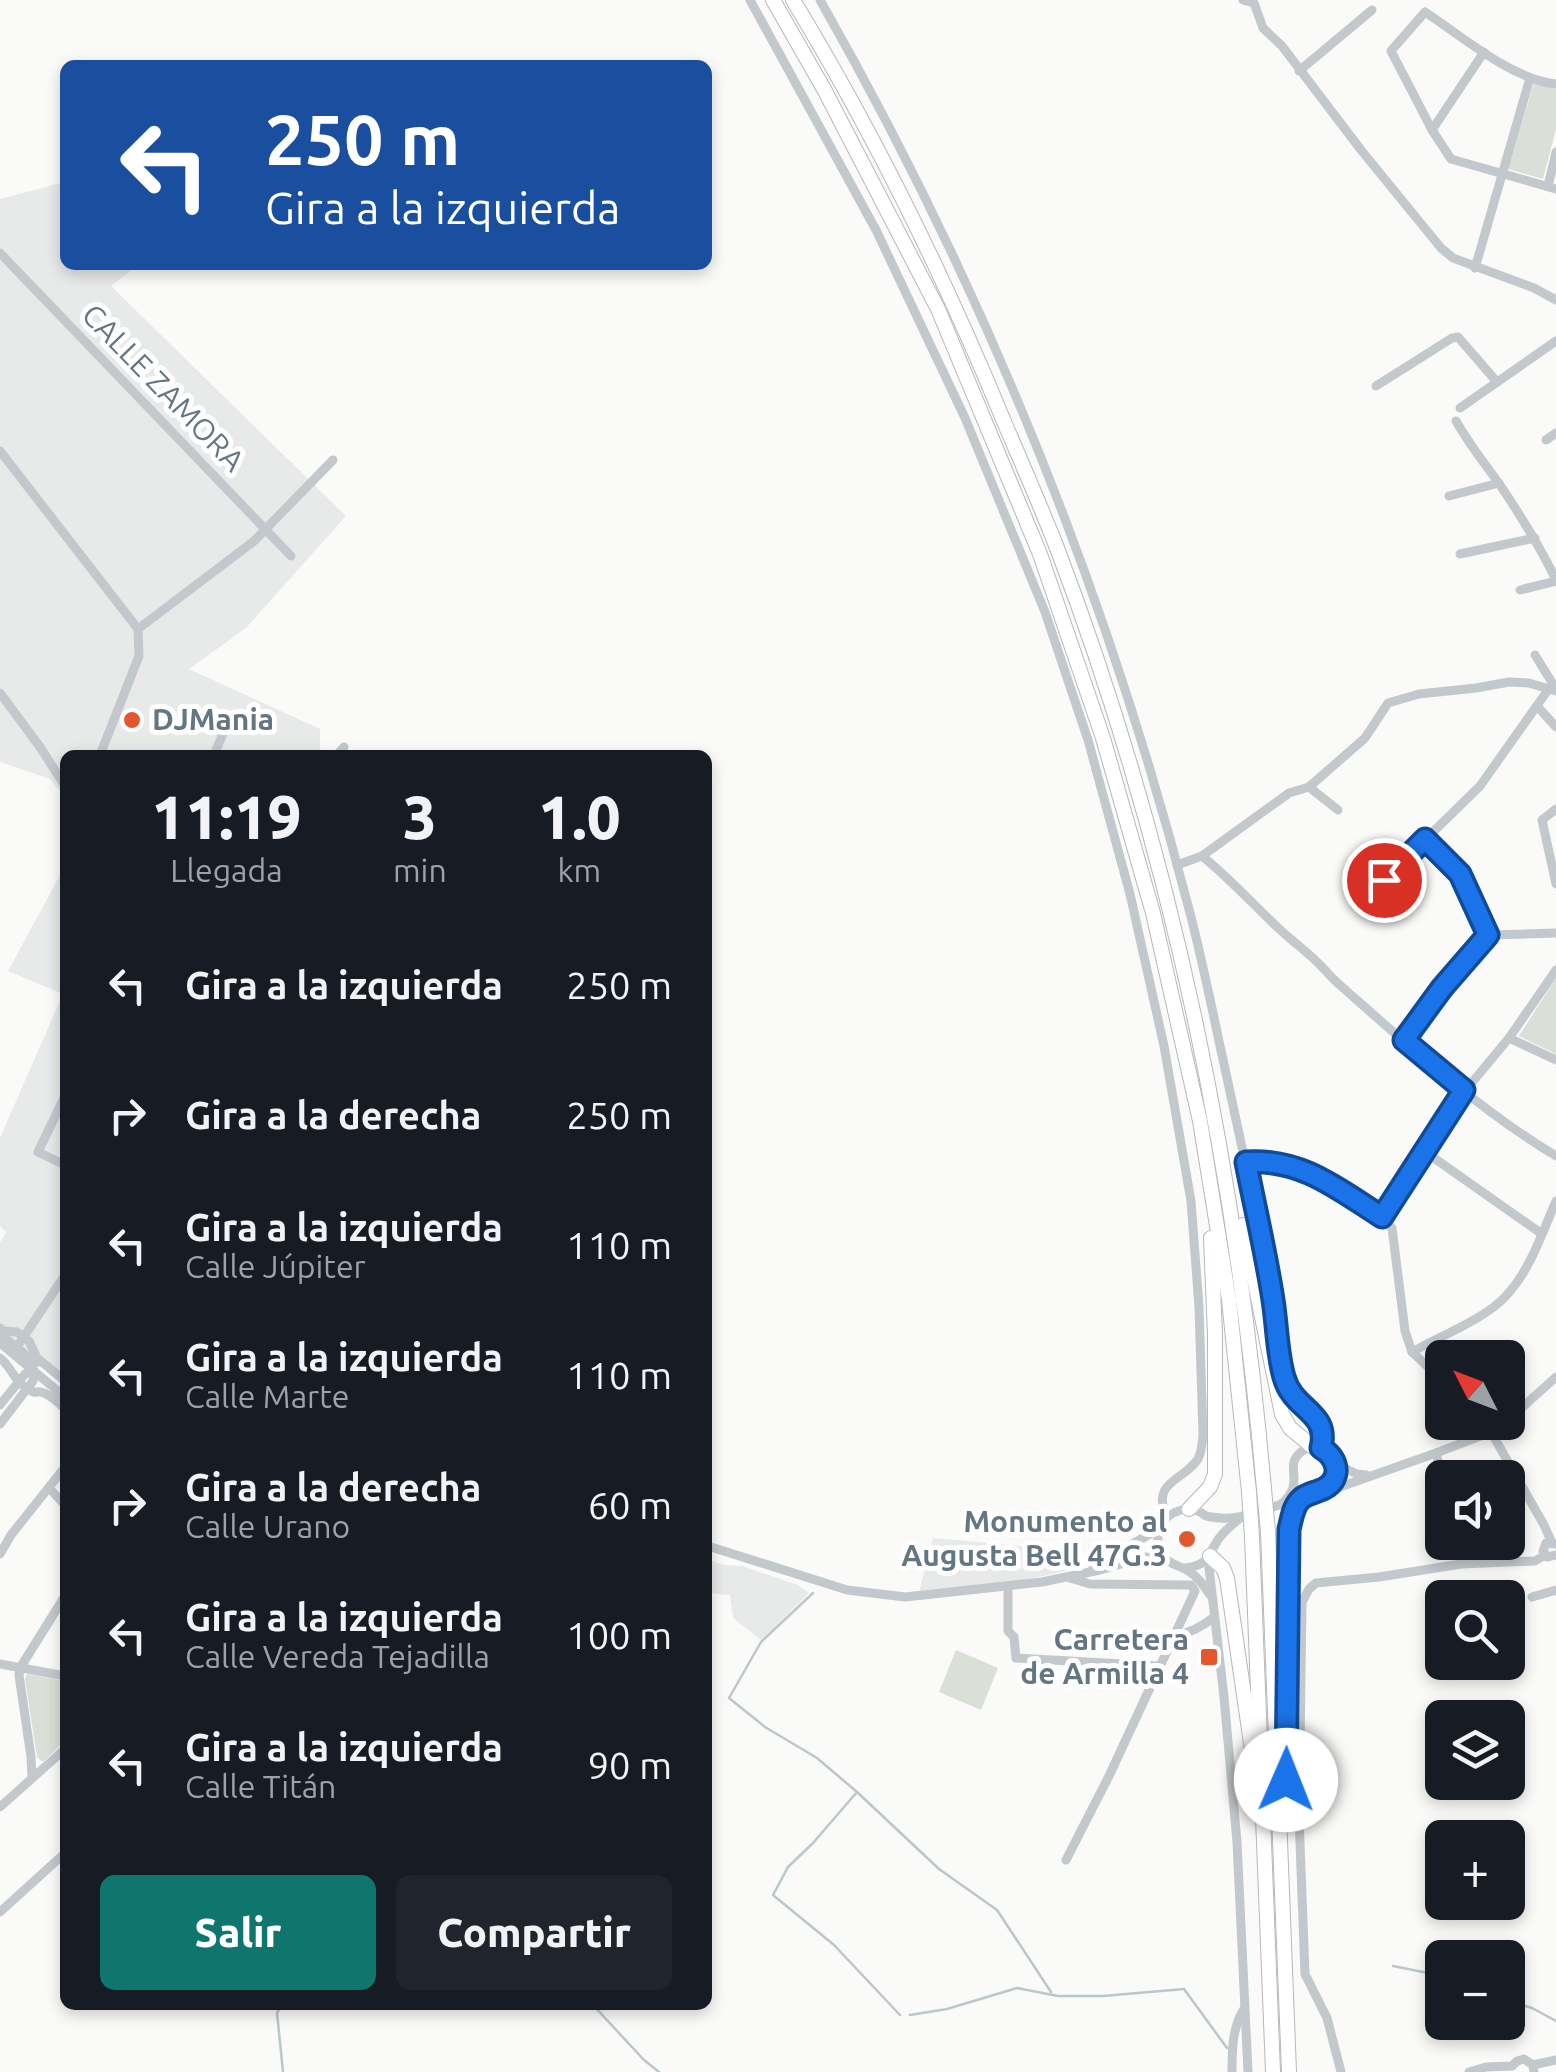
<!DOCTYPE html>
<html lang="es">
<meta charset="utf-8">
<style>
body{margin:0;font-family:Ubuntu,sans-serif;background:#20242c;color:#f1f3f6;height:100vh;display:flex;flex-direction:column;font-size:38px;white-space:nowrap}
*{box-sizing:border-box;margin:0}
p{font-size:32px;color:#9ea1a6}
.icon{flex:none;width:55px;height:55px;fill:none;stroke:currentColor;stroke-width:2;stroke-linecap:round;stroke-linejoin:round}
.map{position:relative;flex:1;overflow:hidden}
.side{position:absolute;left:60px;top:750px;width:652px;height:1260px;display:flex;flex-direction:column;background:#171b24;border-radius:15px;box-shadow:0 5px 15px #0003}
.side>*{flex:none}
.hud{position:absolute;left:60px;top:60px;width:652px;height:210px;border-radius:15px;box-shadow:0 5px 15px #0003;background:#1a4fa0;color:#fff;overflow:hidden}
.needle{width:65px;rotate:312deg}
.fabs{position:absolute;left:1425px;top:1340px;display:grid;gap:20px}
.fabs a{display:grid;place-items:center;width:100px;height:100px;border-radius:15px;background:#171b24;box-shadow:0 5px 15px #0003;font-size:50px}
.pin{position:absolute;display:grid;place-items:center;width:85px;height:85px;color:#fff;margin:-42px;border:5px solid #fff;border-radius:50%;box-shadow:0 2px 10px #0007}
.me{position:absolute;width:110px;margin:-55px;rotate:1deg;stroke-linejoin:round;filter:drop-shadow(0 0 8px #0008)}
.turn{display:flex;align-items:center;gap:35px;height:210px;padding:0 40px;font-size:45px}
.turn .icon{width:130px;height:130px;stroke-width:2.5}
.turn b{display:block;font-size:70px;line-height:85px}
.eta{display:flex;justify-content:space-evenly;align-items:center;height:170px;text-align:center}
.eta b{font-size:60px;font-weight:800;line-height:70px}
.cta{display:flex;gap:20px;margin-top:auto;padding:20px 40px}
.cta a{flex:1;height:115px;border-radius:15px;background:#0f766e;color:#fff;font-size:40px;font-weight:800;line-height:115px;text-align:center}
.cta a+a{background:#20242c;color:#f1f3f6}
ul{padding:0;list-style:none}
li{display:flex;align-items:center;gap:30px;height:130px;padding:0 40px}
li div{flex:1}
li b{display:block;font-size:38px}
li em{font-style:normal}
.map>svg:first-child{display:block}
.built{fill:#e8e9e9}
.green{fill:#dadfd7}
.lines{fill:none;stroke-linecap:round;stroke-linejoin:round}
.stream{stroke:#bbc7cb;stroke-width:2.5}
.highway-casing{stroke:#b4b9bd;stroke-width:16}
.minor{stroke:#c3c8cc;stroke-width:9}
.highway{stroke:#fff;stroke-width:14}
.highway-bridge-casing{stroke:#b4b9bd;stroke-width:16;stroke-linecap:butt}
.highway-bridge{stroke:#fff;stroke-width:14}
.route-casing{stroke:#114b97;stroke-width:25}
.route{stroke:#1a73e8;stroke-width:18}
.poi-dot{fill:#e4572e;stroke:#fff;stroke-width:4}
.labels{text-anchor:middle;stroke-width:10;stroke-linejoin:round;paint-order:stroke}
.street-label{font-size:30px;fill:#657683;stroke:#fff}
.poi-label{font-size:30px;font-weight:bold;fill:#657683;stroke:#fff;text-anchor:end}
</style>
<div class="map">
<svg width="1556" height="2072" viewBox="0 0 1556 2072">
<rect width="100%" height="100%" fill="#fafaf8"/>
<g class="built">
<polygon points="65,182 65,265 138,265 111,286 346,516 246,628 189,669 320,729 320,755 65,755 65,797 50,779 0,762 0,199"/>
<polygon points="65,866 65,1384 0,1329 0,1243 6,1232 0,1226 0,1138 63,994 8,971"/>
<polygon points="933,1538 1074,1551 1076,1569 1013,1582 919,1592"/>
<polygon points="708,1560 725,1565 742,1566 798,1585 809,1593 761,1640 733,1618 730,1595 708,1593"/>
</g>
<g class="green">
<polygon points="1534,83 1556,89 1556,129 1543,179 1508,169"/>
<polygon points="1556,978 1556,1054 1519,1036"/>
<polygon points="956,1650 998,1668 981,1710 939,1692"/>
<polygon points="27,1674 65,1681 65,1741 44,1761 41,1761 37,1757 25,1679"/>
</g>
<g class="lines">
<g class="stream">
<polyline points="813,1593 761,1642 729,1698 765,1727 817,1758 857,1792 813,1843 788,1867 773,1895 834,1945 900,2015"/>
<polyline points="857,1792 939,1869 997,1910 1051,1992"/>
<polyline points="1393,1966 1433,1974 1442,1979"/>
<polyline points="1508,2001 1532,2008 1556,2021"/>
<polyline points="281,2005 277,2013 283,2072"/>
<polyline points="593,2005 644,2060 659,2072"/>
<polyline points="910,2015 947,2009 1017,1988 1058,1996 1103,1996 1184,1989 1227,2048"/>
</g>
<defs>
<g id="highway">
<polyline points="773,0 825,91 938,309 1040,554 1103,738 1153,913 1200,1121 1229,1300 1249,1492"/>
<path d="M793,0C875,135 945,278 1005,424C1023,466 1041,507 1057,548C1172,850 1236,1168 1264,1489"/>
<polyline points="1243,1225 1282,1414 1290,1428 1313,1447"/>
<polyline points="1189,1509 1210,1487 1215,1474 1215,1335 1211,1238"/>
<polyline points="1268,1532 1289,2072"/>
<polyline points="1252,1537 1273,2072"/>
<polyline points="1210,1556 1223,1568 1227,1578 1253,1757"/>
<polyline points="1286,1748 1289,1529 1292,1515 1301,1499"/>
</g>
</defs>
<use href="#highway" class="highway-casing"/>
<g class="minor">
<path d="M750,0L876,230L965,418L1045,612L1088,740L1130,894L1164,1046L1191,1201L1199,1307L1203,1435C1202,1442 1202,1452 1198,1459C1184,1481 1150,1481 1167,1517"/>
<path d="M820,0C983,286 1108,594 1190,913C1203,963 1213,1014 1224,1064C1246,1166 1269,1267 1283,1370C1285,1382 1290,1395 1299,1404C1315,1420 1328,1420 1321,1448"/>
<polyline points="1243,0 1254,3 1263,28 1282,46 1361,150 1441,248 1453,258 1534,288 1556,300"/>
<polyline points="1299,71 1372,10"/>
<path d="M1556,84C1511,79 1463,37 1425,12L1391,51L1432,130L1451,159L1556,189"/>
<polyline points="1432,130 1484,52"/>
<polyline points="1548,186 1556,152"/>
<polyline points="0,253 291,556"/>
<polyline points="1475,268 1530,78"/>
<polyline points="1376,386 1452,338 1458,337 1497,382"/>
<polyline points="1460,408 1556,341"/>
<path d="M1456,421C1469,444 1485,464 1500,485C1521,516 1540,547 1556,580"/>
<polyline points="1546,440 1556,433"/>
<polyline points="0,451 138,629"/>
<polyline points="1449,496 1499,483"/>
<polyline points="1460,554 1535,538"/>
<polyline points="1520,590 1556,581"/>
<polyline points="1535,655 1556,689"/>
<polyline points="0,693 40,747 65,786"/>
<polyline points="1537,706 1556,727"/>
<polyline points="100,755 139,656 138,629 254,541 333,460"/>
<polyline points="214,755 228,722"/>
<polyline points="337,755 344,747"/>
<polyline points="1309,787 1338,810"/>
<polyline points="1556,809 1542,820 1556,884"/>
<polyline points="1425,839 1460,874 1488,935"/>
<path d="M1202,856C1228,877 1250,901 1274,924C1286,936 1301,947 1314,959C1323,967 1331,978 1341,986C1409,1046 1478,1109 1556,1156"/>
<polyline points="1177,865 1202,856 1289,793 1309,787 1365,738 1388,703 1419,694 1476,688 1509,682 1529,683 1556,691"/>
<polyline points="1384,880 1480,786 1548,690"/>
<polyline points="1488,935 1556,933"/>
<polyline points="1509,1038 1556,1060"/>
<polyline points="1405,1040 1442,988 1488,935"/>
<polyline points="65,1096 38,1152 65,1165"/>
<polyline points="1424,1151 1542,1234"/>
<path d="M1246,1162C1287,1159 1314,1174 1348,1195C1364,1205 1379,1214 1392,1228L1405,1331L1412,1352L1442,1380"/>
<polyline points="1382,1217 1465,1091 1509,1038 1556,970"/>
<polyline points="0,1328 3,1331 17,1332 29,1341 37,1358 65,1381"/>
<polyline points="0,1334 36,1363"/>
<polyline points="0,1343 65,1397"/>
<polyline points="17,1347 65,1275"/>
<path d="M1412,1352C1440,1336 1483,1320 1505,1297C1530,1271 1542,1233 1556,1201"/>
<path d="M0,1358C12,1367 14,1382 28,1389C40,1396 32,1389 44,1393C52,1396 59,1403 65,1409"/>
<polyline points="0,1405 25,1374 34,1371"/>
<polyline points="1508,1420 1556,1377"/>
<polyline points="1482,1422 1491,1432 1544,1525 1551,1541"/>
<polyline points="0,1424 33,1381 34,1371"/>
<polyline points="1436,1453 1442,1479"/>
<polyline points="1336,1464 1357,1474 1366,1475"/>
<polyline points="1327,1487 1340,1487 1436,1453 1491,1432 1504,1422"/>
<polyline points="49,1488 65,1505"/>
<polyline points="1556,1544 1546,1543 1543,1551 1547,1557 1556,1555"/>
<polyline points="708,1546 847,1590 905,1597 1042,1582 1100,1570 1145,1557 1166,1559"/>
<polyline points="0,1554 11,1535 65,1467"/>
<polyline points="1208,1559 1224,1697 1237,1842 1248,2072"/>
<polyline points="1093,1567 1160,1528"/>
<path d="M1185,1568C1207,1565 1206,1559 1216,1543C1221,1533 1232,1525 1240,1518"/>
<polyline points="1008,1587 1008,1631 1014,1637 1016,1658 1158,1666"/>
<path d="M1210,1595C1204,1586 1199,1578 1190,1572C1184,1567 1177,1567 1170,1562C1159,1555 1155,1540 1160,1528C1166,1513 1183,1506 1198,1511C1207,1515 1202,1516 1211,1517C1223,1519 1238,1518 1249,1514C1272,1508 1293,1501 1314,1491C1323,1488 1321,1492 1328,1486C1350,1468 1323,1434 1301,1452C1282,1467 1308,1482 1280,1505"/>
<polyline points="1532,1597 1556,1590"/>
<path d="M1173,1637C1189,1633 1201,1628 1214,1617"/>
<polyline points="0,1664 65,1676"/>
<polyline points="32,1778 31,1757 19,1675 20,1668 65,1596"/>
<polyline points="0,1807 65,1749"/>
<polyline points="1066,1860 1109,1776 1195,1591 1191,1585 1090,1584 1070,1578"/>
<polyline points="0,1912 65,1853"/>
<polyline points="1533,2065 1556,2060"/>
<path d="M1232,2072C1232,2050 1232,2028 1244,2009"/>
<polyline points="1341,2072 1327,2018 1305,1974 1299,1817 1302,1602 1309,1589 1316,1583 1379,1577 1461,1564 1535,1561 1545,1555"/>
<polyline points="1469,2072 1486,2067 1512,2066 1517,2061 1524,2059 1533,2065 1534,2072"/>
</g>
<use href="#highway" class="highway"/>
<defs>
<g id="highway-bridge">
<polyline points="1264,1489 1268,1532"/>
<polyline points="1249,1492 1252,1537"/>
</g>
</defs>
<use href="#highway-bridge" class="highway-bridge-casing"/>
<use href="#highway-bridge" class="highway-bridge"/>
</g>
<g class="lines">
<defs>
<path id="route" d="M1286,1780L1289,1529C1292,1518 1293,1505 1302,1498C1309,1493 1318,1492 1325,1488C1344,1477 1336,1456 1321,1448C1330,1411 1293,1411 1284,1377C1277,1353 1277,1325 1273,1300C1266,1254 1255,1208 1246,1162C1301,1158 1338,1189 1382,1217L1464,1090L1404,1040L1442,988L1488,935L1460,874L1425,839L1384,880"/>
</defs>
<use href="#route" class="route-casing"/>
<use href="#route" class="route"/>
</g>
<g class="poi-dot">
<circle cx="132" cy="720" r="10"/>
<circle cx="1187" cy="1539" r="10"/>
<rect x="1199" y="1647" width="20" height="20" rx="5"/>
</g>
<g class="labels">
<g class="street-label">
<text transform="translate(163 388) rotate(46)" y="10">CALLE ZAMORA</text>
</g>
<g class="poi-label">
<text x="152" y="730" text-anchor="start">DJMania</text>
<text x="1167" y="1532">Monumento al<tspan x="1167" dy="34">Augusta Bell 47G.3</tspan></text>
<text x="1189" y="1650">Carretera<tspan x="1189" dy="34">de Armilla 4</tspan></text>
</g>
</g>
</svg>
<div class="fabs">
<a><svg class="needle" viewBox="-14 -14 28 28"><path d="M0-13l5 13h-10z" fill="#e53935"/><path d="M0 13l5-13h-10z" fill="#9ea1a6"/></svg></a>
<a><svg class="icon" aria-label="sound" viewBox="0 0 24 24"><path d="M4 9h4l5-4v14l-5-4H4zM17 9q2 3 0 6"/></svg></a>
<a><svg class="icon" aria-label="search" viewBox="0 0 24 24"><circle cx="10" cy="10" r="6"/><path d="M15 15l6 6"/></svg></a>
<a><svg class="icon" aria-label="layers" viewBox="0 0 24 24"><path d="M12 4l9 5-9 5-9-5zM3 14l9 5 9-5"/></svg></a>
<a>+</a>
<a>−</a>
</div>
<div class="pin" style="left:1384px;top:880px;background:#d93025"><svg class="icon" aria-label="arrive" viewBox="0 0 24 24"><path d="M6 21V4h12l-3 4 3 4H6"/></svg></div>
<svg class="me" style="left:1286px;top:1780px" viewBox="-20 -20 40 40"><circle r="19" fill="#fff"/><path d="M0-13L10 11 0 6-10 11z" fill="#1a73e8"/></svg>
<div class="hud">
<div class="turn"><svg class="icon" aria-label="left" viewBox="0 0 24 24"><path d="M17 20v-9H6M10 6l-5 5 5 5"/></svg><div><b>250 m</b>Gira a la izquierda</div></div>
</div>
<section class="side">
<div class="eta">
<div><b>11:19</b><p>Llegada</p></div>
<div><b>3</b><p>min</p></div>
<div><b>1.0</b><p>km</p></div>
</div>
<ul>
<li><svg class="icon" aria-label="left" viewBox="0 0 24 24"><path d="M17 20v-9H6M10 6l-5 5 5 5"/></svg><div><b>Gira a la izquierda</b></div><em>250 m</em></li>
<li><svg class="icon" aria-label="right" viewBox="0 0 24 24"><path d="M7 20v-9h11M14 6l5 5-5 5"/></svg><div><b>Gira a la derecha</b></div><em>250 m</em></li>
<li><svg class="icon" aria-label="left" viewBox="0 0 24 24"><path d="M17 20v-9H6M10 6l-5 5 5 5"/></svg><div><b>Gira a la izquierda</b><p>Calle Júpiter</p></div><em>110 m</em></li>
<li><svg class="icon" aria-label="left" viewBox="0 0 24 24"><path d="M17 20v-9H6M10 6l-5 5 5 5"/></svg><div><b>Gira a la izquierda</b><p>Calle Marte</p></div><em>110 m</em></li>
<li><svg class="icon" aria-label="right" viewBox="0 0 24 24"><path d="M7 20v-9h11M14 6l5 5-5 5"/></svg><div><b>Gira a la derecha</b><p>Calle Urano</p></div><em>60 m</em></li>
<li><svg class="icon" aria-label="left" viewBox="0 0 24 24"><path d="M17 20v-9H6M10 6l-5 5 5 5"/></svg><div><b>Gira a la izquierda</b><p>Calle Vereda Tejadilla</p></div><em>100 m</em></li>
<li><svg class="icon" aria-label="left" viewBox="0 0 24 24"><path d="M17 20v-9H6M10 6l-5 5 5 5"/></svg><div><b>Gira a la izquierda</b><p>Calle Titán</p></div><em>90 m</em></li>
</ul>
<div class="cta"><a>Salir</a><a>Compartir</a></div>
</section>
</div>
